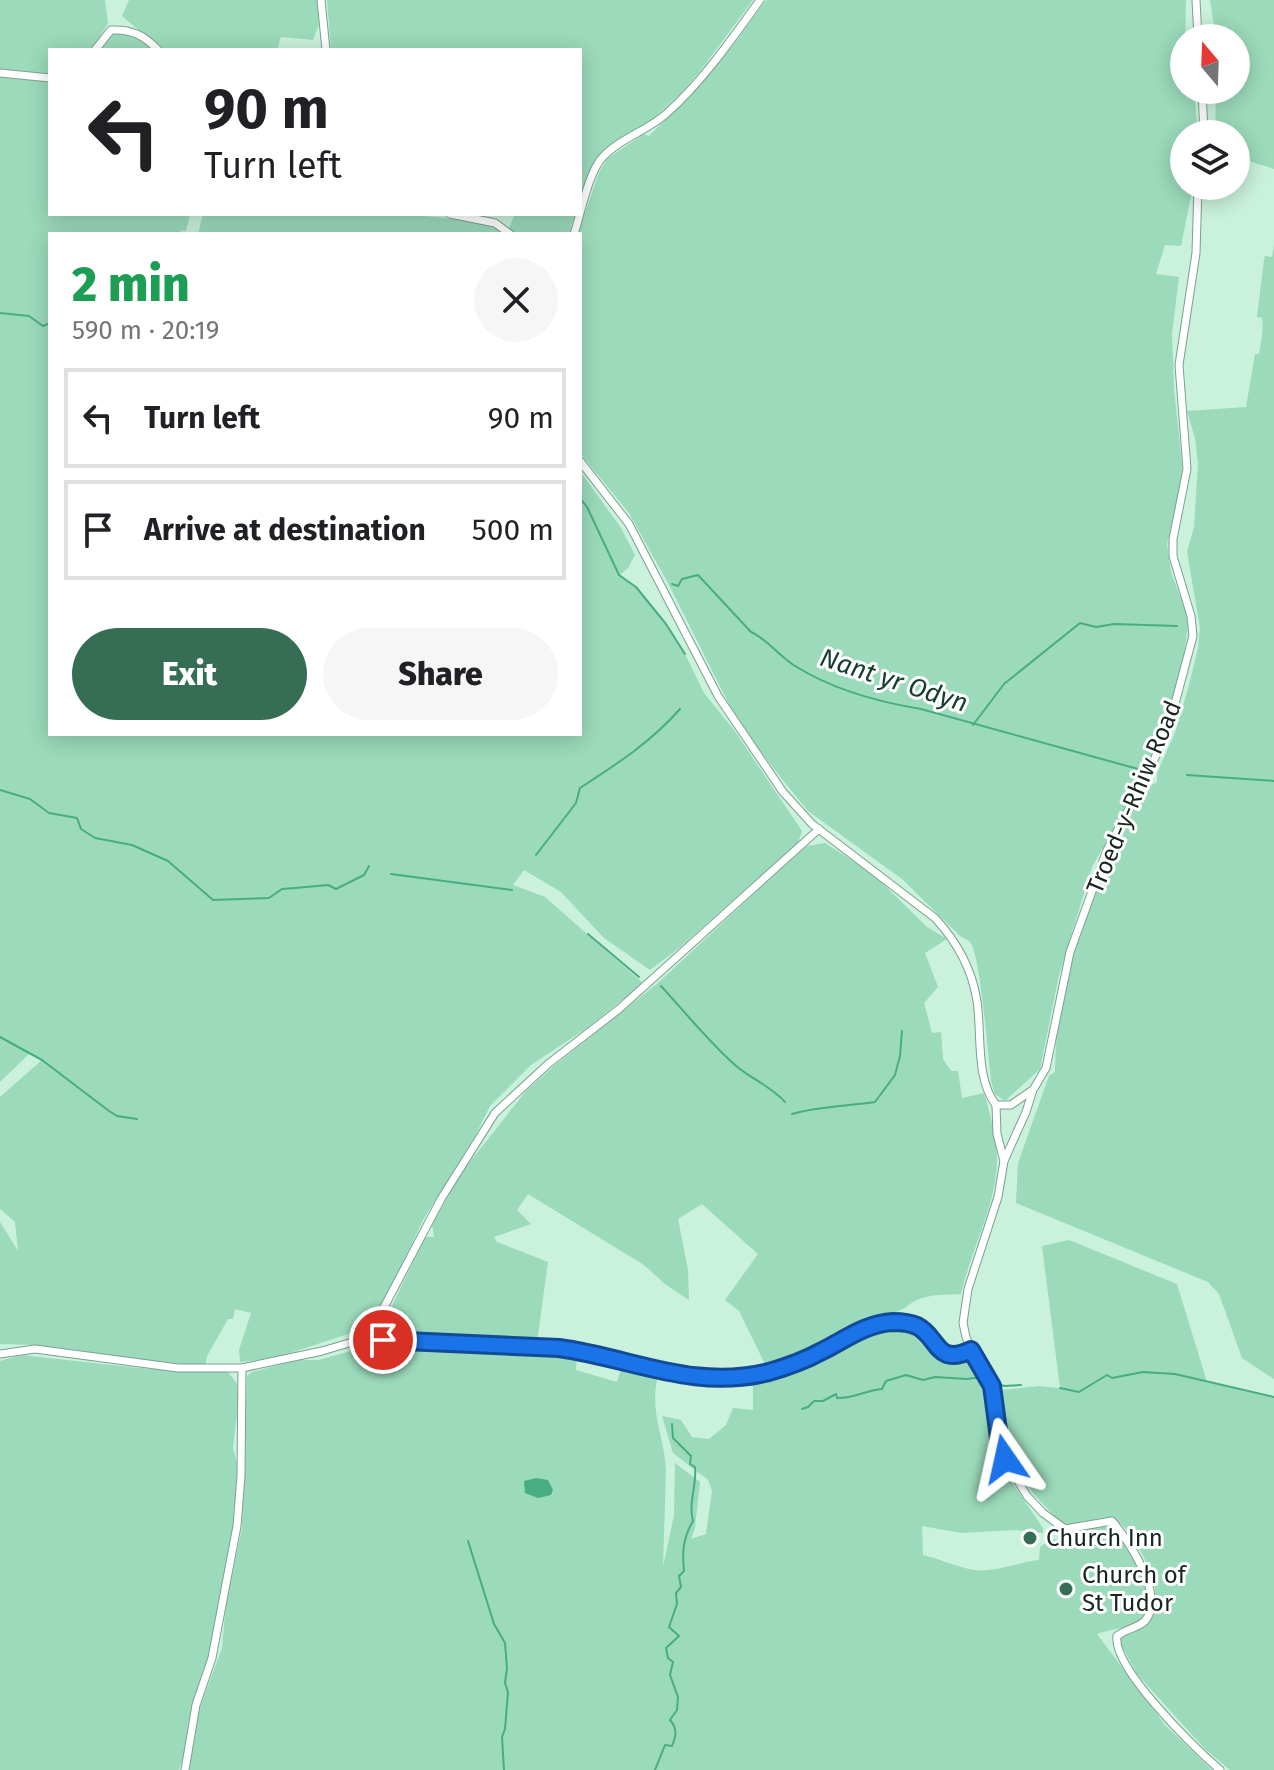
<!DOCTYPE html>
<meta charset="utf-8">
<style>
body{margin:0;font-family:"Fira Sans",sans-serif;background:#f6f6f6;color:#202124;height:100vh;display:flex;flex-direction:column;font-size:30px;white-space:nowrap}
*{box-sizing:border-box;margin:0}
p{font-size:26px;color:#757577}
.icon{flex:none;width:44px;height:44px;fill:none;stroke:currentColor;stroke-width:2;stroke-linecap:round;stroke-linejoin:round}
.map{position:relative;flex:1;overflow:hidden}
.side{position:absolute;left:48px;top:232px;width:534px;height:504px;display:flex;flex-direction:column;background:#fff;border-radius:0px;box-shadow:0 4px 20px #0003}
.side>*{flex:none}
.top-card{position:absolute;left:48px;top:48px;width:534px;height:168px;border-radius:0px;box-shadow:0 4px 20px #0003;background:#fff;color:#202124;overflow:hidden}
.needle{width:52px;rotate:341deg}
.buttons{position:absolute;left:1170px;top:24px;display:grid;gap:16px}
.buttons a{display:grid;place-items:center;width:80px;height:80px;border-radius:50%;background:#fff;box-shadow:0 4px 20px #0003;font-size:40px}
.pin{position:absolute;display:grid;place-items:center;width:68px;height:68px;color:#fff;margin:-34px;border:4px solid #fff;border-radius:50%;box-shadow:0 2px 8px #0007}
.me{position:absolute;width:88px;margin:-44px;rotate:349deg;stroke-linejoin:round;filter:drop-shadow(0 0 6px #0008)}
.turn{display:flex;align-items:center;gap:28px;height:168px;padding:0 24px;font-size:36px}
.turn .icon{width:104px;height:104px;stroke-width:2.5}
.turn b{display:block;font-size:56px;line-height:68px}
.round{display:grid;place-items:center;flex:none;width:84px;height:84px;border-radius:42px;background:#f6f6f6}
.headline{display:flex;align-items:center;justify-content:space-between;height:136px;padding:0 24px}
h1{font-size:48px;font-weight:800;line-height:60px;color:#1e9e55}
.cta{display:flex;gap:16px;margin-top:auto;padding:16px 24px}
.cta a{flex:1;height:92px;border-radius:48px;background:#366e55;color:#fff;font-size:32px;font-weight:800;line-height:92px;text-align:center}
.cta a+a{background:#f6f6f6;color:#202124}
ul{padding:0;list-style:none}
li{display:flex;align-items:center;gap:24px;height:100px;margin:0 16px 12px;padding:0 8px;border:4px solid #e0e0e0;border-radius:0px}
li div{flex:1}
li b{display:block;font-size:30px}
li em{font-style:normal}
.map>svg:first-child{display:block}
.green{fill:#9bdabb}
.water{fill:#49ad83}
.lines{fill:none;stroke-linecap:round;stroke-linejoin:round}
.stream{stroke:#49ad83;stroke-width:2}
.minor-casing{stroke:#7ba18e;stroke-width:9}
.minor{stroke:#fff;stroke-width:7}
.route-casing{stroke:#114b97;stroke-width:20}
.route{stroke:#1a73e8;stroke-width:14}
.poi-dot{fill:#366e55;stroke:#fff;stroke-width:3}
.labels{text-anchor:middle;stroke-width:6;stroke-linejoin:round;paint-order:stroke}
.street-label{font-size:24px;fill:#16251e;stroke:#fff}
.poi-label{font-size:24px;fill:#16251e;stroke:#fff;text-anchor:start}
.water-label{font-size:26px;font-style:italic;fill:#133e2c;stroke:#fff}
</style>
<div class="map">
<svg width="1274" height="1770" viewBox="0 0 1274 1770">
<rect width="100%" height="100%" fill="#c9f1dc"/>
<g class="green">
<polygon points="0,0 105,0 108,24 91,50 50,50 50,74 0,70"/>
<polygon points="129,0 317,0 319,24 313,40 281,37 277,50 162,50 122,16"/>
<polygon points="327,0 753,0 701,70 681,93 651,121 608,147 595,161 580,198 580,50 331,50"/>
<path d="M766,0H1186L1184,90H1194L1198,134H1184V186H1193L1181,246L1165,245L1156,274L1179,277L1172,334L1174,388L1183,475L1167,544L1171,572L1186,612L1188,626L1182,672L1164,730L1134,793L1092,867L1059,975L1040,1069L1005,1101L995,1094L992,1085C988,1061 981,955 970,942C968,940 963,938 960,936L902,879L808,811L786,784L739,724L669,585L629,513L580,453L578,234L599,172L608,158L644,134L649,136L697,87L737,40Z"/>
<polygon points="1210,0 1274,0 1274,169 1236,157 1236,134 1215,134 1216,90 1236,90 1236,38 1216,38"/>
<polygon points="117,33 131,35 154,50 99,50 108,36"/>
<path d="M0,77L50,82V214H190L186,231L181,230L180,234H50V734H580V471L621,528L635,555L628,568L620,575L636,587L666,624L685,654L704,693L734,730L802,831L798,843L679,948L650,970L604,938L561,892L524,870L513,885L545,897L643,983L587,1028L531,1065L490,1106L476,1134L423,1220L394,1282L369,1327L272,1359L240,1362L239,1350L251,1313L235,1309L233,1319H228L207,1356L205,1365C136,1363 69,1344 0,1344V1222L18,1251L15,1222L0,1209V1097L42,1060L29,1054L0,1082Z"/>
<path d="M203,214C253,214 476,205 504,234H198Z"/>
<polygon points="515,214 575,214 569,234 515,234 509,228"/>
<path d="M1274,243V1379L1242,1358L1219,1294L1208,1282L1016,1203L1018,1163L1049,1076L1055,1072C1055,1044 1059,1014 1065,986C1073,951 1126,793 1157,782V773L1176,730L1189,685L1198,648L1200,628L1187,552L1194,527L1198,464L1195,438L1187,411L1246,407L1255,354H1259C1261,342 1264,329 1262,318L1257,317L1264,260L1265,256L1272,257Z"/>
<path d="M825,843L872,873L927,927L947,939L925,953L938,987L924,1003L932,1033L941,1032L943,1059L951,1071H958L962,1098L984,1093C990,1114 997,1139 997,1161C997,1202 970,1253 961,1294C942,1295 921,1293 905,1308L773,1367L765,1364L739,1311L725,1300L758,1254L702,1204L678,1219L688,1270L689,1300L665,1284L644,1265L528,1194L517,1210L531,1224L494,1237L497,1242L548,1262L537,1342L383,1336L381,1329L425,1237H434L432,1224L465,1168L526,1091L554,1066L658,983L788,862L807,846Z"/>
<path d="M1069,1240L1177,1284L1207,1382L1274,1397V1770H1230L1205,1749L1137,1674L1120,1643L1122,1636C1130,1632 1143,1628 1149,1622C1170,1597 1139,1541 1120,1523C1104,1508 1085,1529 1068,1525C1059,1524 1051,1512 1045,1506C1006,1466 1004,1443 1001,1390L1038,1386L1060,1388L1042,1246Z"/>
<path d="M878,1327H903L918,1330L936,1351L948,1358L964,1360L975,1366L992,1396L995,1441L1009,1478L1043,1528V1533L1016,1530L961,1533L922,1526L923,1555C940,1559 957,1567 974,1570C996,1573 1018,1562 1039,1560L1040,1547L1050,1540L1065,1538V1536C1077,1533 1095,1524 1107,1526C1129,1529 1156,1599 1143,1617C1135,1628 1109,1629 1097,1634L1165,1725L1212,1770H189L196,1718L222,1648L226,1603L242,1528L247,1376L252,1372L297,1360H319L368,1346L556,1351L577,1354L576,1370L617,1382L622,1365L658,1375C649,1412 664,1435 666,1470L663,1567L674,1515L675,1463L700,1482L695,1528L691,1539L706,1534L712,1491L708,1480L673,1453L662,1416L681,1420L692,1437L709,1439L726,1425L733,1408L753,1410V1380L795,1369Z"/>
<polygon points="21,1355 149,1369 228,1372 237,1384 239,1396 233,1448 237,1463 235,1518 211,1651 188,1723 186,1748 179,1770 0,1770 0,1361"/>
</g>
<polygon class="water" points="536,1478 548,1480 553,1490 551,1495 538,1498 525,1493 524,1481"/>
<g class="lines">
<g class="stream">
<polyline points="0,313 29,316 43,326 50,323"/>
<polyline points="580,498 587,507 619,575 636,587 666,624 685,654"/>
<path d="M672,584L678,586L682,579L698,575L751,632C767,639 779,656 795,666C832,689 878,702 921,709L1138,769"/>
<polyline points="973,725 1004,684 1080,623 1096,627 1114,624 1177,626"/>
<polyline points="1187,775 1274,781"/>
<polyline points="0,790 30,799 49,813 77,818 81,829 95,838 132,845 168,861 213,900 269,898 282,889 295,888 328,885 336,889 364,875 369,866"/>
<path d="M536,855L576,803L580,788C617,764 651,742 680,709"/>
<polyline points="391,874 512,890"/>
<polyline points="588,934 639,977"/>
<path d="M661,986C685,1012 708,1041 735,1065C751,1079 771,1086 785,1102"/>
<polyline points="0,1037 42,1060 109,1111 117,1116 137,1119"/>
<path d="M792,1114C818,1106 848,1106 875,1102L895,1075L900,1056L902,1031"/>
<polyline points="992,1381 1004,1386 1021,1385"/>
<polyline points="1060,1388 1079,1392 1107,1375 1112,1378 1143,1372 1175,1374 1274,1397"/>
<path d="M802,1409L808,1407L814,1401H823L836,1394L837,1398C852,1399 867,1390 882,1389L886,1381L906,1375L923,1380L935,1377L967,1379L982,1377"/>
<polyline points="468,1541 494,1624 505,1643 507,1668 505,1683 508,1692 505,1729 502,1737 504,1770"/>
<path d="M655,1770L665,1745L672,1746C676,1736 678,1729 670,1720L677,1710L678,1697L670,1675L673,1662L668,1658L666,1648L679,1636L669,1627L677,1604L676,1593L681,1587L679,1576L684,1571C682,1552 683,1538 693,1521C688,1502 697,1486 695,1467L690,1464L691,1456L673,1438L672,1424"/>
</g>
<defs>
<g id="minor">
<polyline points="321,0 326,50"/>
<polyline points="1196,0 1198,38"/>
<path d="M95,50L111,30C131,29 144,35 158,50"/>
<polyline points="0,73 50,78"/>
<polyline points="1202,90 1204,134"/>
<polyline points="450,214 495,223 510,234"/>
<path d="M574,234C581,213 588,175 601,159C618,139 647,131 666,114C702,82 732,39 760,0"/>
<path d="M580,461L629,524L718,696L783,792L812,824L935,918C957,942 972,968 977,1001C982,1033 975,1078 996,1105"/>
<path d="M996,1105L997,1134L1004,1161L998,1197L968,1289L963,1323L966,1337L971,1350L992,1386L999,1438L1005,1459L1027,1496L1043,1513L1065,1529L1112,1521C1128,1540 1166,1595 1145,1621C1138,1628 1125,1629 1117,1636C1112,1668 1195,1748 1220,1770"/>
<polyline points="996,1105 1011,1105 1031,1091"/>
<polyline points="1004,1161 1026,1112 1033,1090 1046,1068 1070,952 1107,850 1147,776 1169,726 1193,636 1191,616 1173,556 1173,539 1187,469 1179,365 1196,253 1198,186"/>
<path d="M371,1332L383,1340L559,1348C633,1358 698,1393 775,1370C822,1356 866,1313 917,1326C937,1342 941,1365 971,1350"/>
<polyline points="0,1354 35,1349 178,1368 242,1368 322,1351 356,1341 371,1332 441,1199 495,1113 548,1064 619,1009 819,829"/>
<polyline points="185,1770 196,1705 212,1658 237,1526 241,1476 242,1368"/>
</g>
</defs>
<use href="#minor" class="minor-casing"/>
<use href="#minor" class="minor"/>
</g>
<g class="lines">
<defs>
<path id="route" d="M383,1340L559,1348C632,1358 693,1391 769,1372C786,1367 804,1361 820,1352C843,1341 866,1323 893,1322C900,1322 910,1323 917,1326C939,1337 936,1367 971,1350L992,1386L999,1438L1005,1459"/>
</defs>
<use href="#route" class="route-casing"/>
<use href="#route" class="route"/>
</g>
<g class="poi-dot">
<circle cx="1030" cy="1538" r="8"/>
<circle cx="1066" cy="1589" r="8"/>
</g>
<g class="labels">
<g class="street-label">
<text transform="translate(1134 797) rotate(-67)" y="8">Troed-y-Rhiw Road</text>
</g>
<g class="poi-label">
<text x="1046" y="1546">Church Inn</text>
<text x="1082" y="1583">Church of<tspan x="1082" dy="28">St Tudor</tspan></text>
</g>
<g class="water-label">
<text transform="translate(894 680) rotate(18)" y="9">Nant yr Odyn</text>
</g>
</g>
</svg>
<div class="buttons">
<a><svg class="needle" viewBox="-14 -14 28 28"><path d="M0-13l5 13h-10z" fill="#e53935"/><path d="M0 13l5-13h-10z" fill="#757577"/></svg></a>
<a><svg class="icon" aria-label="layers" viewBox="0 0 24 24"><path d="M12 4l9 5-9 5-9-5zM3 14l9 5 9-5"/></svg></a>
</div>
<div class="pin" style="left:383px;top:1340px;background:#d93025"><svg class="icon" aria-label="arrive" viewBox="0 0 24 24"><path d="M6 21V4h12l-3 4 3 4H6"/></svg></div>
<svg class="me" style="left:1005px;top:1459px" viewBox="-20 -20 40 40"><path d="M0-17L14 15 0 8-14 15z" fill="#1a73e8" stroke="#fff" stroke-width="4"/></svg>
<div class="top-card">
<div class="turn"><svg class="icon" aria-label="left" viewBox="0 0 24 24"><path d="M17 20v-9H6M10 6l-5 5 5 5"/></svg><div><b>90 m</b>Turn left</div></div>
</div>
<section class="side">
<div class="headline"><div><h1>2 min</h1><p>590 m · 20:19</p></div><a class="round"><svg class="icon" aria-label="close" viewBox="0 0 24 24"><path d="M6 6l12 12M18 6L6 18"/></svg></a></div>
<ul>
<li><svg class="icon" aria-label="left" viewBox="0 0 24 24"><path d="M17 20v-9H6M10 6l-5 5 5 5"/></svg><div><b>Turn left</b></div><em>90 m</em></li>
<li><svg class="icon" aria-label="arrive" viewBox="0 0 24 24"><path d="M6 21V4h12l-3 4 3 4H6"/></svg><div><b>Arrive at destination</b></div><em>500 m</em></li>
</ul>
<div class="cta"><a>Exit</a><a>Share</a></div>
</section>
</div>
